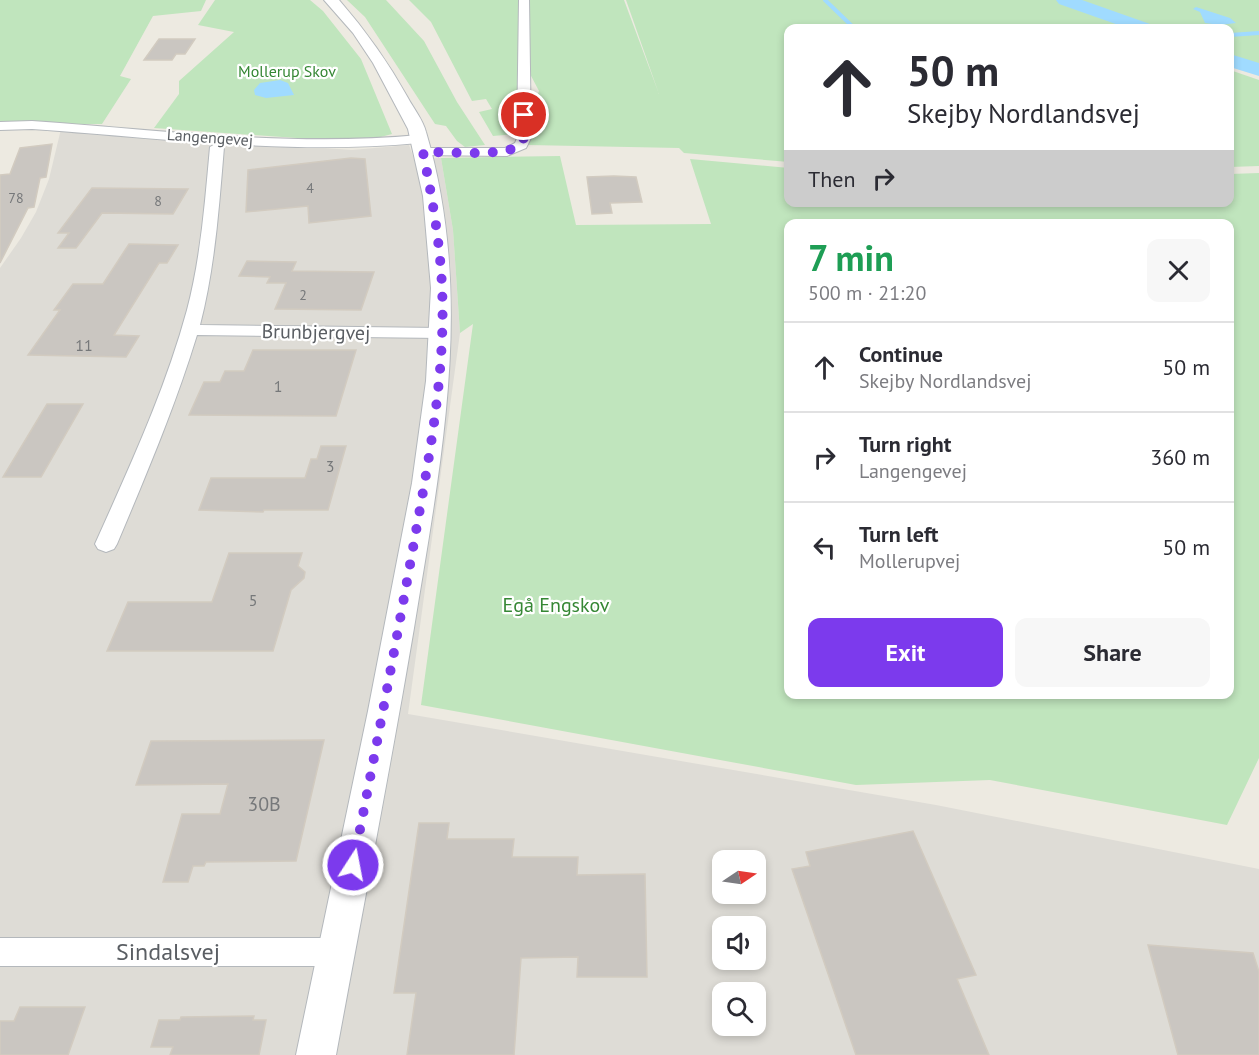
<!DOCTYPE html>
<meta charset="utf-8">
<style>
body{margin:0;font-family:"PT Sans",sans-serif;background:#f7f7f7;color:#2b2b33;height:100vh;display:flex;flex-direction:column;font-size:22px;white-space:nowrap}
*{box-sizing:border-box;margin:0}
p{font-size:20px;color:#7c7c81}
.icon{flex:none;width:33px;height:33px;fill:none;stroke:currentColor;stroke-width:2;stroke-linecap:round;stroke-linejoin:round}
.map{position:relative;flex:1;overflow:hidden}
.sheet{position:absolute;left:784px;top:219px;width:450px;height:480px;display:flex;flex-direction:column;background:#fff;border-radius:12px;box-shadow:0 3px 9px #0003}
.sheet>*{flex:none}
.banner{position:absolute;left:784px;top:24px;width:450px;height:183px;border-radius:12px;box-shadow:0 3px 9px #0003;background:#fff;color:#2b2b33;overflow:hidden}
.needle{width:39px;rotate:77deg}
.fabs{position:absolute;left:712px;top:850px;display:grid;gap:12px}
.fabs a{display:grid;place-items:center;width:54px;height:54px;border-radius:12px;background:#fff;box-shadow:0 3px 9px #0003;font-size:30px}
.pin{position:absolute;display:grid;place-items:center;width:51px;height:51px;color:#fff;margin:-26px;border:3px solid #fff;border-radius:50%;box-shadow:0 2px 6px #0007}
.me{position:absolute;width:66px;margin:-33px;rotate:11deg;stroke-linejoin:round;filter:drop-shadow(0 0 4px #0008)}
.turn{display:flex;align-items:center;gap:21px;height:126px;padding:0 24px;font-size:27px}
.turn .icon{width:78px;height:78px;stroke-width:2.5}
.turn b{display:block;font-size:42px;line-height:51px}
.then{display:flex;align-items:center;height:57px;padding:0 24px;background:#0003;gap:12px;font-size:22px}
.round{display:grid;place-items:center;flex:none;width:63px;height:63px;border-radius:12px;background:#f7f7f7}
.overview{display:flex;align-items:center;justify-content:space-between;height:102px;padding:0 24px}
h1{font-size:36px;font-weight:700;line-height:45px;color:#1e9e55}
.cta{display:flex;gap:12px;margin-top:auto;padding:12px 24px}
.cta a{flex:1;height:69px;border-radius:12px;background:#7c3aed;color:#fff;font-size:24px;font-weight:700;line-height:69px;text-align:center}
.cta a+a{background:#f7f7f7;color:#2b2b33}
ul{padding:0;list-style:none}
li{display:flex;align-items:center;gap:18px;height:90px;padding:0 24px;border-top:2px solid #e1e1e2}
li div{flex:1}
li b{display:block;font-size:22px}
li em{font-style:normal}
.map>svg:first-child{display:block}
.industrial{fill:#dedcd6;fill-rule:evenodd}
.green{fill:#c0e5bd;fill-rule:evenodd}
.water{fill:#a0dbff}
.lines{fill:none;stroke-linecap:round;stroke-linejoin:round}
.stream{stroke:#a0dbff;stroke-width:4}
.river{fill:#a0dbff;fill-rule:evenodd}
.building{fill:#cac6c1;stroke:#d2cbc0;stroke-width:1.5}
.minor-casing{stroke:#b4b8bc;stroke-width:2}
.tertiary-casing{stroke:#b4b8bc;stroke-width:2}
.minor{fill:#fff;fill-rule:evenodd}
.tertiary{fill:#fff;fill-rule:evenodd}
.route{stroke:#7c3aed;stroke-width:10;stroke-dasharray:0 18}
.labels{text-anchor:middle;stroke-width:4.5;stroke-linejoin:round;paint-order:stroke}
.far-number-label{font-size:14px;fill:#76787a}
.far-park-label{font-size:16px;fill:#358734;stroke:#fff}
.far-street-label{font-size:16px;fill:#5a5e63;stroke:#fff}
.number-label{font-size:16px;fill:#76787a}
.street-label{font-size:20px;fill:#5a5e63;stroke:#fff}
.park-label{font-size:20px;fill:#358734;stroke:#fff}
.near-number-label{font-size:20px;fill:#76787a}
.near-street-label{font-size:24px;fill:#5a5e63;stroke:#fff}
</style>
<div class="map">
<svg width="1259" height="1055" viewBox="0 0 1259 1055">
<rect width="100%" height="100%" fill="#edeae1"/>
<path class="industrial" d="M61,129L352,150L409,145L414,159L441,158L453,230L460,333L408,714L936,805L1259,869V1055H0V268L21,238L36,212L49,179ZM723,861H756V894H723ZM723,927H756V960H723ZM723,993H756V1026H723Z"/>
<g class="green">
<polygon points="0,0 206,0 201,11 153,16 120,76 131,79 102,124 0,124"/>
<polygon points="215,0 310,0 323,11 361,59 392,134 377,138 339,141 154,128 179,94 179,81 234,32 198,25"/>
<polygon points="347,0 386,0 424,41 457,102 485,145 465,147 457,141 446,126 435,124 365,17"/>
<polygon points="409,0 519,0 517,134 493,136 479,112 492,109 486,99 472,101 431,22"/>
<polygon points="530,0 624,0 659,94 626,0 1259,0 1259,72 1230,61 1230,28 789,28 789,162 684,153 679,148 528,145 531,133 531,113 539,91 529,72"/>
<polygon points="1230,70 1259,80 1259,166 1230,167"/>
<path d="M560,156L576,225L711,224L690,159L789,168V202H1230V174L1259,173V758L1227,825L990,780L856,785L421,705L473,324L460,333L453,230L441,158ZM789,224H1230V694H789Z"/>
</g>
<g class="water">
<polygon points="1196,7 1230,18 1236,23 1220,25 1205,23 1200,12 1193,9"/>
<polygon points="280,80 288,83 294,95 266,98 255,95 254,90 260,83"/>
</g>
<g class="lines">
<g class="stream">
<polyline points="825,0 854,28"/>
<polyline points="1230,35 1259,33"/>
</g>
<g class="river">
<polygon points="1056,0 1082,0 1150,24 1152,28 1127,28 1059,4"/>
<polygon points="1230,54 1259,63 1259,76 1230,67"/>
</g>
</g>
<g class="building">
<polygon points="159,39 195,39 185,54 176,54 172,60 144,60"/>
<polygon points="52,144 46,177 40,178 34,207 28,208 0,263 0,175 10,174 20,148"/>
<polygon points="351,158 365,159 371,216 309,223 308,206 246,212 248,170"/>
<polygon points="614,176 636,177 642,202 610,203 612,213 592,214 587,177"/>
<polygon points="92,188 188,189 173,214 102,213 76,248 58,248 69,233 58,233"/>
<polygon points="129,244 178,245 167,263 159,263 114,335 139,336 126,357 28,355 60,310 54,310 73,284 103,284"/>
<polygon points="247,261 296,262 292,271 374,272 361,310 275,309 286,283 267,283 270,277 239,276"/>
<polygon points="253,350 356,350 336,416 189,415 204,382 220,382 225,371 244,371"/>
<polygon points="47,404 83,404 41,477 3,477"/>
<polygon points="321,446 346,446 328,510 264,510 263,512 199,510 211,478 305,478 311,459 317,459"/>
<polygon points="229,553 302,553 298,566 305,572 304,578 291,590 273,651 107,651 128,602 212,602"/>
<polygon points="324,740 296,861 206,862 204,866 193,866 188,882 163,882 182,814 220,814 228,784 136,785 151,741"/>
<polygon points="419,823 449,823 447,839 514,839 512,857 578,857 577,875 645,874 647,977 577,977 578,957 521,958 514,1055 407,1055 416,993 394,993"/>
<polygon points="913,831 976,975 957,979 989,1055 856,1055 792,869 810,866 806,852"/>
<polygon points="1148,945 1253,953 1259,972 1259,1055 1178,1055"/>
<polygon points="20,1007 85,1007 68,1055 0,1055 0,1021 14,1021"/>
<polygon points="254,1016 253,1020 266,1020 259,1055 170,1055 173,1047 151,1047 159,1020 180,1020 181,1017"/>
</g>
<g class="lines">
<defs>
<g id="minor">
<polygon points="519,0 529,0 531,138 526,148 507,156 418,155 416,152 418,149 423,148 505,148 515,143 517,138"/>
<path d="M32,121C160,130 291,147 419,135L426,139L419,143C291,155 160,138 32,129L0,130V122Z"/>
<path d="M217,143L224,147C219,207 215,267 200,325L441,328L447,329L450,333L447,337L441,338L197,335C175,407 146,475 117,544L114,549L106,552L98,549L95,544C129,468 165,391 187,310C201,257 205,201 210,147Z"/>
<polygon points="0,938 336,938 346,942 351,952 346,962 336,966 0,966"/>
</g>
<path id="tertiary" d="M324,0H339C366,31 388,62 408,98C414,109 423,120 426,132C475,297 441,462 414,628C390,770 362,913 336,1055H296L368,711L412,483L426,381L431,288L423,196L408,129L373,63L353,33Z"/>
</defs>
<use href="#minor" class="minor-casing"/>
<use href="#tertiary" class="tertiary-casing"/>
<use href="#minor" class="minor"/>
<use href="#tertiary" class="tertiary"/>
</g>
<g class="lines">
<path class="route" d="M353,865C374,759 394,654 413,548C428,463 446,374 442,287C440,242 432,197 423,152C443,151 513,159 522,142C526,135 524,123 524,115"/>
</g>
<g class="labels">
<g class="far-number-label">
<text x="310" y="193">4</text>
<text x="16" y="203">78</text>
<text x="158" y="206">8</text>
<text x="303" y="300">2</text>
</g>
<g class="far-park-label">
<text x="287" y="77">Mollerup Skov</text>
</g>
<g class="far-street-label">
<text transform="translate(210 137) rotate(4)" y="6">Langengevej</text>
</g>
<g class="number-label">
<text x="84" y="351">11</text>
<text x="278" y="392">1</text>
<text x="330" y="472">3</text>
<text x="253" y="606">5</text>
</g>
<g class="street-label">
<text transform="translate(316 332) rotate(1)" y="7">Brunbjergvej</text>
</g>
<g class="park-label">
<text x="556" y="612">Egå Engskov</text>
</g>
<g class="near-number-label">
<text x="264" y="811">30B</text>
</g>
<g class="near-street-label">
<text x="168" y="960">Sindalsvej</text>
</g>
</g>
</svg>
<div class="fabs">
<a><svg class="needle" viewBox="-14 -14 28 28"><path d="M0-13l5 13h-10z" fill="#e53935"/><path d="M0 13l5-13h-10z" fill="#7c7c81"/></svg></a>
<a><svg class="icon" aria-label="sound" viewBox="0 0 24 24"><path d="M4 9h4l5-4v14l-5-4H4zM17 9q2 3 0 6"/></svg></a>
<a><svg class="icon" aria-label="search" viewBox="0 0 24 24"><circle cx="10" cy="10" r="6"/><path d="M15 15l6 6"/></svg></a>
</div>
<div class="pin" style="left:524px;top:115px;background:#d93025"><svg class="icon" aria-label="arrive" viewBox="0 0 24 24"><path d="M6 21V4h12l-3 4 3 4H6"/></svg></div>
<svg class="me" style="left:353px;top:865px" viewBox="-20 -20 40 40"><circle r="17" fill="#7c3aed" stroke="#fff" stroke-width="3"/><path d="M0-11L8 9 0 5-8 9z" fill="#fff"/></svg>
<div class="banner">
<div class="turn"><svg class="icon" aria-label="ahead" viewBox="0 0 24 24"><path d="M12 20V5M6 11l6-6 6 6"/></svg><div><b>50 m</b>Skejby Nordlandsvej</div></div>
<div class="then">Then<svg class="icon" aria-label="right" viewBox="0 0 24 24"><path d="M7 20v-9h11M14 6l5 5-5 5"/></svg></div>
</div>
<section class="sheet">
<div class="overview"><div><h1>7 min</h1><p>500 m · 21:20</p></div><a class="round"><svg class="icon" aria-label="close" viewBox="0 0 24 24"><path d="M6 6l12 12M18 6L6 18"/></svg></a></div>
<ul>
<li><svg class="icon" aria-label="ahead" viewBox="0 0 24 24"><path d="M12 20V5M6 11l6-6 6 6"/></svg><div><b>Continue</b><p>Skejby Nordlandsvej</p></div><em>50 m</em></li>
<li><svg class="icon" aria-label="right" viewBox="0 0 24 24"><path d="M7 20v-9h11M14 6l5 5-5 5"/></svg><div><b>Turn right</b><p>Langengevej</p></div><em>360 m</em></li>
<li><svg class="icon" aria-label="left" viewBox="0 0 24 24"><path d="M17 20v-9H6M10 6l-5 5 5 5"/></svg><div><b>Turn left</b><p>Mollerupvej</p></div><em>50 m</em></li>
</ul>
<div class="cta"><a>Exit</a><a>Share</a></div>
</section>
</div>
